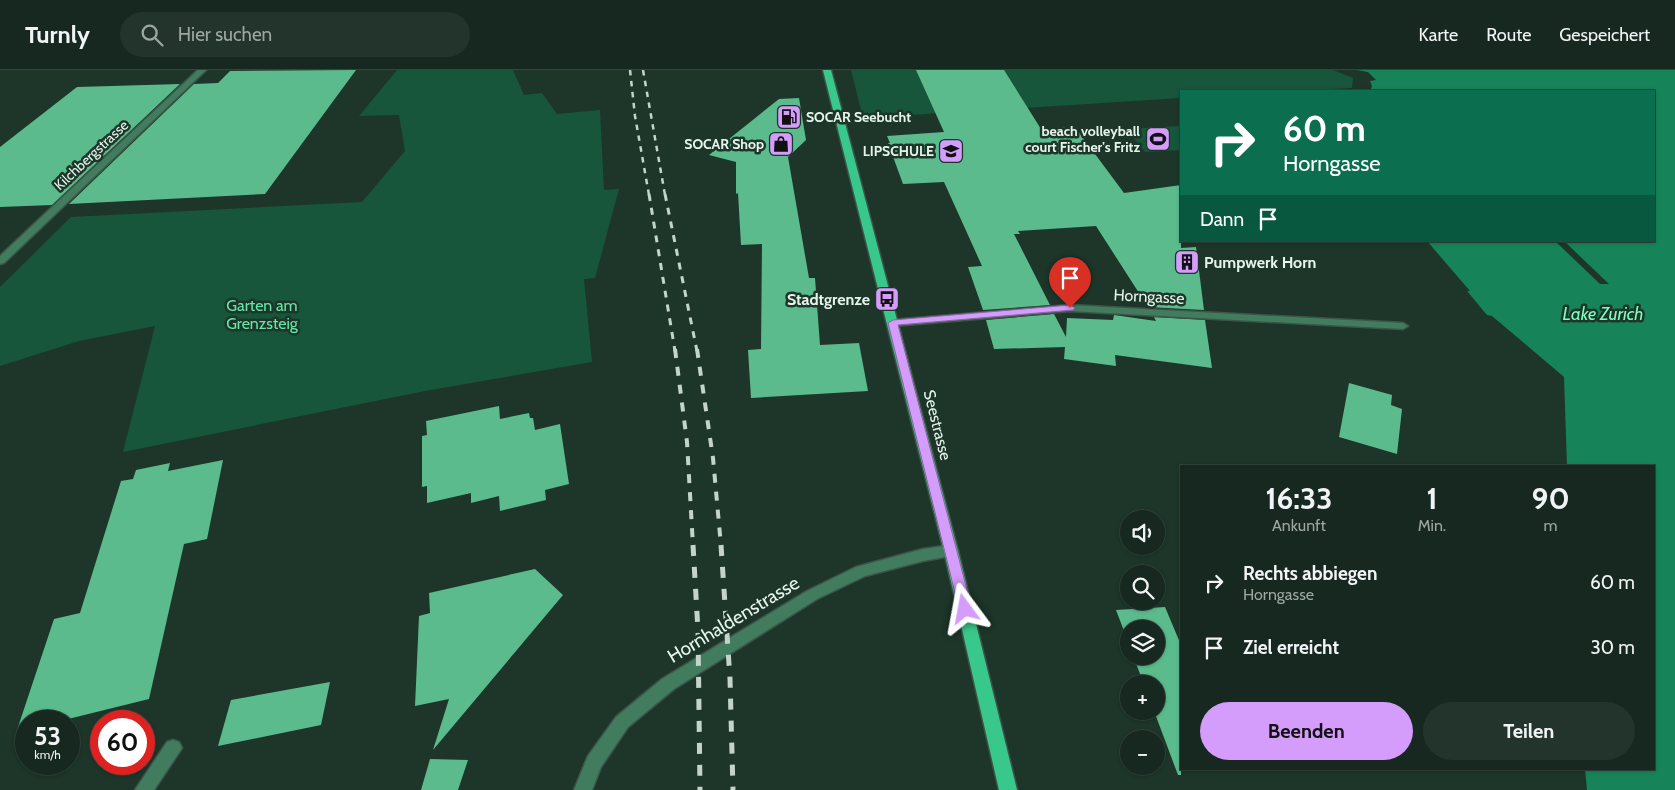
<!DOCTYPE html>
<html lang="de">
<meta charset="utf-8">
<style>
body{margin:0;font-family:Cabin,sans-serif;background:#23342c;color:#f1f3f6;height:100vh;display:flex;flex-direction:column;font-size:19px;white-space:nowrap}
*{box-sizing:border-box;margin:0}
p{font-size:16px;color:#9ea6a4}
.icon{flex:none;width:28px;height:28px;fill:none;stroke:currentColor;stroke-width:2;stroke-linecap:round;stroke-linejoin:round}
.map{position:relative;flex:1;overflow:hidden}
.details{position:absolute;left:1180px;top:395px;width:475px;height:305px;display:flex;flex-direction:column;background:#16281f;border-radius:0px;box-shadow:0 1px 4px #0004,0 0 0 1px #35443d}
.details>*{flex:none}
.hud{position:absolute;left:1180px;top:20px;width:475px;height:152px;border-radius:0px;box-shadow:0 1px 4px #0004,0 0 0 1px #35443d;background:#0b6e4f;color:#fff;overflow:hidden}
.buttons{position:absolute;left:1120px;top:440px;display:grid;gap:10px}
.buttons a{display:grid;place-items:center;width:45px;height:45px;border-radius:50%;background:#16281f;box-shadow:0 1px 4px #0004,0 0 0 1px #35443d;font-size:25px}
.speed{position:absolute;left:15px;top:640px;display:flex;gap:10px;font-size:25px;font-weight:700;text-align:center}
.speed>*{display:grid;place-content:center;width:65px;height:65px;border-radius:50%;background:#16281f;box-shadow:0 1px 4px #0004,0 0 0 1px #35443d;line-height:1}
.speed small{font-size:12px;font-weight:400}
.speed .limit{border:8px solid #d22;background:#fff;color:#111}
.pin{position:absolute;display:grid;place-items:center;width:42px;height:42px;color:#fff;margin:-51px -21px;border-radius:50% 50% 50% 0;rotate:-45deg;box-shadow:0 0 5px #0007}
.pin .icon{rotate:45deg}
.me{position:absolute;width:55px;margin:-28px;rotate:347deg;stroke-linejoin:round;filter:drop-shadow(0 0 4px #0008)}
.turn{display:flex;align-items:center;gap:18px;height:105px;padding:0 20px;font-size:22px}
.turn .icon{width:65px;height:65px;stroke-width:2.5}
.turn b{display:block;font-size:35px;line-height:42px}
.then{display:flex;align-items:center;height:48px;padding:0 20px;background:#0003;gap:10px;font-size:19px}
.eta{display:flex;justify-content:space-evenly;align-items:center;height:85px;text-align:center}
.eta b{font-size:30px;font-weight:800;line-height:35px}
.button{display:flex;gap:10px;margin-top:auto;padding:10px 20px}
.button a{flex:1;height:58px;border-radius:30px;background:#d49cfb;color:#111;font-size:20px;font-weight:800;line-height:58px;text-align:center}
.button a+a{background:#23342c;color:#f1f3f6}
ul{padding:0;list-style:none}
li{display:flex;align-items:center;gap:15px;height:65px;padding:0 20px}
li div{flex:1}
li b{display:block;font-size:19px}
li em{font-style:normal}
header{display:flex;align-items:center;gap:30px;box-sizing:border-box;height:70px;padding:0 25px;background:#16281f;border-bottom:1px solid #35443d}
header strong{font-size:24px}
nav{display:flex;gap:28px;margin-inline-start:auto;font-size:18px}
.search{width:350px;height:45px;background:#23342c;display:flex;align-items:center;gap:12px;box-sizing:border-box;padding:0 18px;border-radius:28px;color:#9ea6a4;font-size:19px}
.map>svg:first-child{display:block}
.green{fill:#17563a}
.water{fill:#168458}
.pier{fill:#1d3629}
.building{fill:#5bbb8d}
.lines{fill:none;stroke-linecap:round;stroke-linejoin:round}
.minor-casing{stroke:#3d5548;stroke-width:3}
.tertiary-casing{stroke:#3d5548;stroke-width:3}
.primary-casing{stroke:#3d5548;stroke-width:3}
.minor{fill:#417c5f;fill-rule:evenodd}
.tertiary{fill:#417c5f;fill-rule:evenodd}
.primary{fill:#39c88b;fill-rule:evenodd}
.rail-far3{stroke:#c4d4cb;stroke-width:2.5;stroke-dasharray:5.5 5.5;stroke-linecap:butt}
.rail-far2{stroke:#c4d4cb;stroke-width:3;stroke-dasharray:7 7;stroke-linecap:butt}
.rail-far1{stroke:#c4d4cb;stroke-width:4;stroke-dasharray:9 9;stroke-linecap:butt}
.rail{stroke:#c4d4cb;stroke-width:5;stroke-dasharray:11 11;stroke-linecap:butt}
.route{fill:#d49cfb;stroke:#8a65a3}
.labels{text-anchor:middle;stroke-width:5;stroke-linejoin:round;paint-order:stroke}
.far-poi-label{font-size:14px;font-weight:bold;fill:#e6f5ec;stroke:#1d3629;text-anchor:end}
.far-street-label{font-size:14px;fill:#e6f5ec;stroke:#1d3629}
.poi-label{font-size:16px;font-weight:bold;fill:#e6f5ec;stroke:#1d3629;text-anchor:start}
.street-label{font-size:16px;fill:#e6f5ec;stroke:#1d3629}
.park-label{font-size:16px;fill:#65e7aa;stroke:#1d3629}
.water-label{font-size:18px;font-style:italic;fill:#7dfec0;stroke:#1d3629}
.near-street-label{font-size:19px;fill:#e6f5ec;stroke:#1d3629}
</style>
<header>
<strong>Turnly</strong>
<div class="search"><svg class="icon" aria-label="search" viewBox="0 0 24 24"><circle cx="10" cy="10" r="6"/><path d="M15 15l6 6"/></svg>Hier suchen</div>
<nav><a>Karte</a><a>Route</a><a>Gespeichert</a></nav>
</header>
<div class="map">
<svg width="1675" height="720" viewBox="0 0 1675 720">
<rect width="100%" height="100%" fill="#1d3629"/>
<g class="green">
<polygon points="397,0 513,0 524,25 542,23 557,44 600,40 604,120 619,119 595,208 584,209 592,292 425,321 123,382 155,256 79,271 0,296 0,217 71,147 362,132 405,81 399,45 359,46"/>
<polygon points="851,0 1333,0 1353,8 1352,18 1293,21 1181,21 1181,28 863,48"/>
<polygon points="1181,56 1181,80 1145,82 1126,59"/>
</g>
<polygon class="water" points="1357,0 1675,0 1675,720 1587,720 1585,699 1654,699 1654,396 1567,396 1564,307 1492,246 1487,245 1467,221 1470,221 1427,171 1654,171 1654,21 1370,21 1372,16 1370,11 1376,10 1368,2"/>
<polygon class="pier" points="1555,171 1564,171 1609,214 1600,214"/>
<g class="building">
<polygon points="356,0 265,124 69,134 194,14 218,13 230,1"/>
<polygon points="916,0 1004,0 1041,59 1075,57 1124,123 1181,115 1181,178 1196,177 1204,240 1148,237 1096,156 1018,161 1020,164 1014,164 1050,235 983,240 968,197 982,196 944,112 903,114 888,73 890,73 887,66 944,62"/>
<polygon points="180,14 52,135 0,137 0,77 77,17"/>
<polygon points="799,28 806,70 788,87 809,208 815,208 820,275 859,273 868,321 751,328 748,280 761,279 762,174 741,175 738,123 736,124 736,92 709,85 779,29"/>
<polygon points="1054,244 1066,267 1067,248 1113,250 1114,245 1156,251 1154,247 1205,250 1212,298 1115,285 1116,296 1064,289 1065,277 994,279 986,250"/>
<polygon points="1349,313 1392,325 1391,335 1402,339 1397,384 1339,367"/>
<polygon points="499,336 500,349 529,343 530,348 533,348 535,360 560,354 569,414 545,420 546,430 500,441 499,426 471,433 471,423 427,433 427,416 422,417 422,366 427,365 426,351"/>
<polygon points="223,390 207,469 184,474 149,629 60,651 26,651 26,660 16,663 54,549 80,543 121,411 133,409 136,400 170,393 168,401"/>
<polygon points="535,499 563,525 433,680 449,629 415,636 419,546 430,543 429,523"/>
<polygon points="1165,537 1181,575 1181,705 1178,705 1154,641 1156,641 1156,614 1144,614 1133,586 1156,586 1156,559 1129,559 1129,574 1116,540"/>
<polygon points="330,612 321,655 218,676 231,630"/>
<polygon points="430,689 468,690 458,720 421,720"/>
</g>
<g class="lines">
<defs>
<g id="minor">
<polygon points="198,0 206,0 4,193 0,194 0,186"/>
<polygon points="1070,235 1403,253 1408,256 1403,259 1070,241 893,256 888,253 893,250"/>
<polygon points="173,670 179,672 182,678 154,720 135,720 167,672"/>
</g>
<polygon id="tertiary" points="951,475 956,477 958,481 956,485 923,491 865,506 817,529 674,619 628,657 601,697 592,720 574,720 588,686 616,647 662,609 807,521 856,497 923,479"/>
<polygon id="primary" points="823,0 831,0 958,481 1017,720 999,720 944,481"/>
</defs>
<use href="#minor" class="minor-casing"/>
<use href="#tertiary" class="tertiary-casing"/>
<use href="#primary" class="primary-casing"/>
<use href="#minor" class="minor"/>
<use href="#tertiary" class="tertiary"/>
<use href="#primary" class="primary"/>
<g class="rail-far3">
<polyline points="630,0 635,46 649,125"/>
<polyline points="643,0 665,125"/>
</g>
<g class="rail-far2">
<polyline points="649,124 675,281"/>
<polyline points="665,124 697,281"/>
</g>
<g class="rail-far1">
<polyline points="675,279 687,372 693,476"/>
<polyline points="697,279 713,388 721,476"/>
</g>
<g class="rail">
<polyline points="693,475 698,561 700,720"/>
<polyline points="721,475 730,609 733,720"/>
</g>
</g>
<polygon class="route" points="1070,235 1075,238 1073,240 898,255 972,539 970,543 965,545 960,543 888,253 893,250"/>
<defs>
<symbol id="fuel-square" viewBox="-11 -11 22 22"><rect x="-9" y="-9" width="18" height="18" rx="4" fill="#d49cfb" stroke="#1d3629"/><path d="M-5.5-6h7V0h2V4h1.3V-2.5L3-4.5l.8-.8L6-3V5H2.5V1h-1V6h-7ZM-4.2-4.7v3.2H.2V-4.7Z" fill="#111"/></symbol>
<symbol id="stadium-square" viewBox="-11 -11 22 22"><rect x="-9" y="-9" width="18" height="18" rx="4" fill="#d49cfb" stroke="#1d3629"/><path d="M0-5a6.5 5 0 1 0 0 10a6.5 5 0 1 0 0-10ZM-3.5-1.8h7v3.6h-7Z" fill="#111"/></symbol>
<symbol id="shop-square" viewBox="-11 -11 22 22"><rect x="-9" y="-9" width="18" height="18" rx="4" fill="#d49cfb" stroke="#1d3629"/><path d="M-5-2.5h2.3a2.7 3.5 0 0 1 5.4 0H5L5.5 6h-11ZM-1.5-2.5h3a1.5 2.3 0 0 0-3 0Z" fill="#111"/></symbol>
<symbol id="school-square" viewBox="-11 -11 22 22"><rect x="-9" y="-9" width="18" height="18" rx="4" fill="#d49cfb" stroke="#1d3629"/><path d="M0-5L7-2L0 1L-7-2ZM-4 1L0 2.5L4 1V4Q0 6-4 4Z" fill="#111"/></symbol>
<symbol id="building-square" viewBox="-11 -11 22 22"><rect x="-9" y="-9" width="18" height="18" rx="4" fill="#d49cfb" stroke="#1d3629"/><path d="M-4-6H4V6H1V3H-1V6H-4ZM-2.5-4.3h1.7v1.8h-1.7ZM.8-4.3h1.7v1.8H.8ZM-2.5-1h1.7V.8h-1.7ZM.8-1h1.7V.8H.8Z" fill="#111"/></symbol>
<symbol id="bus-square" viewBox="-11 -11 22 22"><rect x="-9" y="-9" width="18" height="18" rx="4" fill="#d49cfb" stroke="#1d3629"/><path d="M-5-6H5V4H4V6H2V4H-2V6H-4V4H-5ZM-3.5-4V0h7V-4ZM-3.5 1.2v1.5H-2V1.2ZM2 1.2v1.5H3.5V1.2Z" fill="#111"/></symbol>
</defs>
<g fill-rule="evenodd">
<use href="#fuel-square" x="775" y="33" width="28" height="28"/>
<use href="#stadium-square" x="1144" y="55" width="28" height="28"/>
<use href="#shop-square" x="767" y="60" width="28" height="28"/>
<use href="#school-square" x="937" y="67" width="28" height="28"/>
<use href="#building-square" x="1173" y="178" width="28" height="28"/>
<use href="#bus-square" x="873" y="215" width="28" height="28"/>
</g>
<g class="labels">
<g class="far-poi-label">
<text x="806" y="52" text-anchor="start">SOCAR Seebucht</text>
<text x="1140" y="66">beach volleyball<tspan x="1140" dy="16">court Fischer's Fritz</tspan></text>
<text x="764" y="79">SOCAR Shop</text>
<text x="934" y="86">LIPSCHULE</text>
</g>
<g class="far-street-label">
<text transform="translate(91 85) rotate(-43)" y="5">Kilchbergstrasse</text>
</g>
<g class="poi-label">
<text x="1204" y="198">Pumpwerk Horn</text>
<text x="870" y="235" text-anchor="end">Stadtgrenze</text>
</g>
<g class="street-label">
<text transform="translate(1149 226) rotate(3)" y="6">Horngasse</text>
<text transform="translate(938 355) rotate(76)" y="6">Seestrasse</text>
</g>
<g class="park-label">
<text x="262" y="241">Garten am<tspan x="262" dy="18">Grenzsteig</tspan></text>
</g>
<g class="water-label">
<text x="1603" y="250">Lake Zurich</text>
</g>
<g class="near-street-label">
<text transform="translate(733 549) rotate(-31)" y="7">Hornhaldenstrasse</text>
</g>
</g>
</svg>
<div class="buttons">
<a><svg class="icon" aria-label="sound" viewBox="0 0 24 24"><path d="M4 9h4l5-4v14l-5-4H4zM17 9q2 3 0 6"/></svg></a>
<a><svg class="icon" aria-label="search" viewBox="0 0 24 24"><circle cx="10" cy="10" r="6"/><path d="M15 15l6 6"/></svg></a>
<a><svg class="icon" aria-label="layers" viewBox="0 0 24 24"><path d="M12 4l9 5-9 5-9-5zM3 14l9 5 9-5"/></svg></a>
<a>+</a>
<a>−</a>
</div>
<div class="speed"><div>53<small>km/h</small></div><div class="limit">60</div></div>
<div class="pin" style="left:1070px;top:238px;background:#d93025"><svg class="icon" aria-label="arrive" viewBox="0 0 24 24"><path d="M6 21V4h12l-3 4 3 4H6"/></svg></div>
<svg class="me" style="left:965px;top:539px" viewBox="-20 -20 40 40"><path d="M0-17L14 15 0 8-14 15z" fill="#d49cfb" stroke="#fff" stroke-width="4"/></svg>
<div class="hud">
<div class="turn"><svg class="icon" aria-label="right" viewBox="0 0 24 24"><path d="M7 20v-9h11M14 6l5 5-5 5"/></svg><div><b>60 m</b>Horngasse</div></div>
<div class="then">Dann<svg class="icon" aria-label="arrive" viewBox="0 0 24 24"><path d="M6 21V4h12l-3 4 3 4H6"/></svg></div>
</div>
<section class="details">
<div class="eta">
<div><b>16:33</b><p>Ankunft</p></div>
<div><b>1</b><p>Min.</p></div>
<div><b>90</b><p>m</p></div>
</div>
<ul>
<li><svg class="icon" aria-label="right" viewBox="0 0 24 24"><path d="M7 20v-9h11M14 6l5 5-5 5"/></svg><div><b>Rechts abbiegen</b><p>Horngasse</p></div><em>60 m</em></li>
<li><svg class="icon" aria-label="arrive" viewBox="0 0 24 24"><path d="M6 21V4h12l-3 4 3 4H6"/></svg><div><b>Ziel erreicht</b></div><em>30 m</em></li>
</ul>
<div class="button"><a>Beenden</a><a>Teilen</a></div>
</section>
</div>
